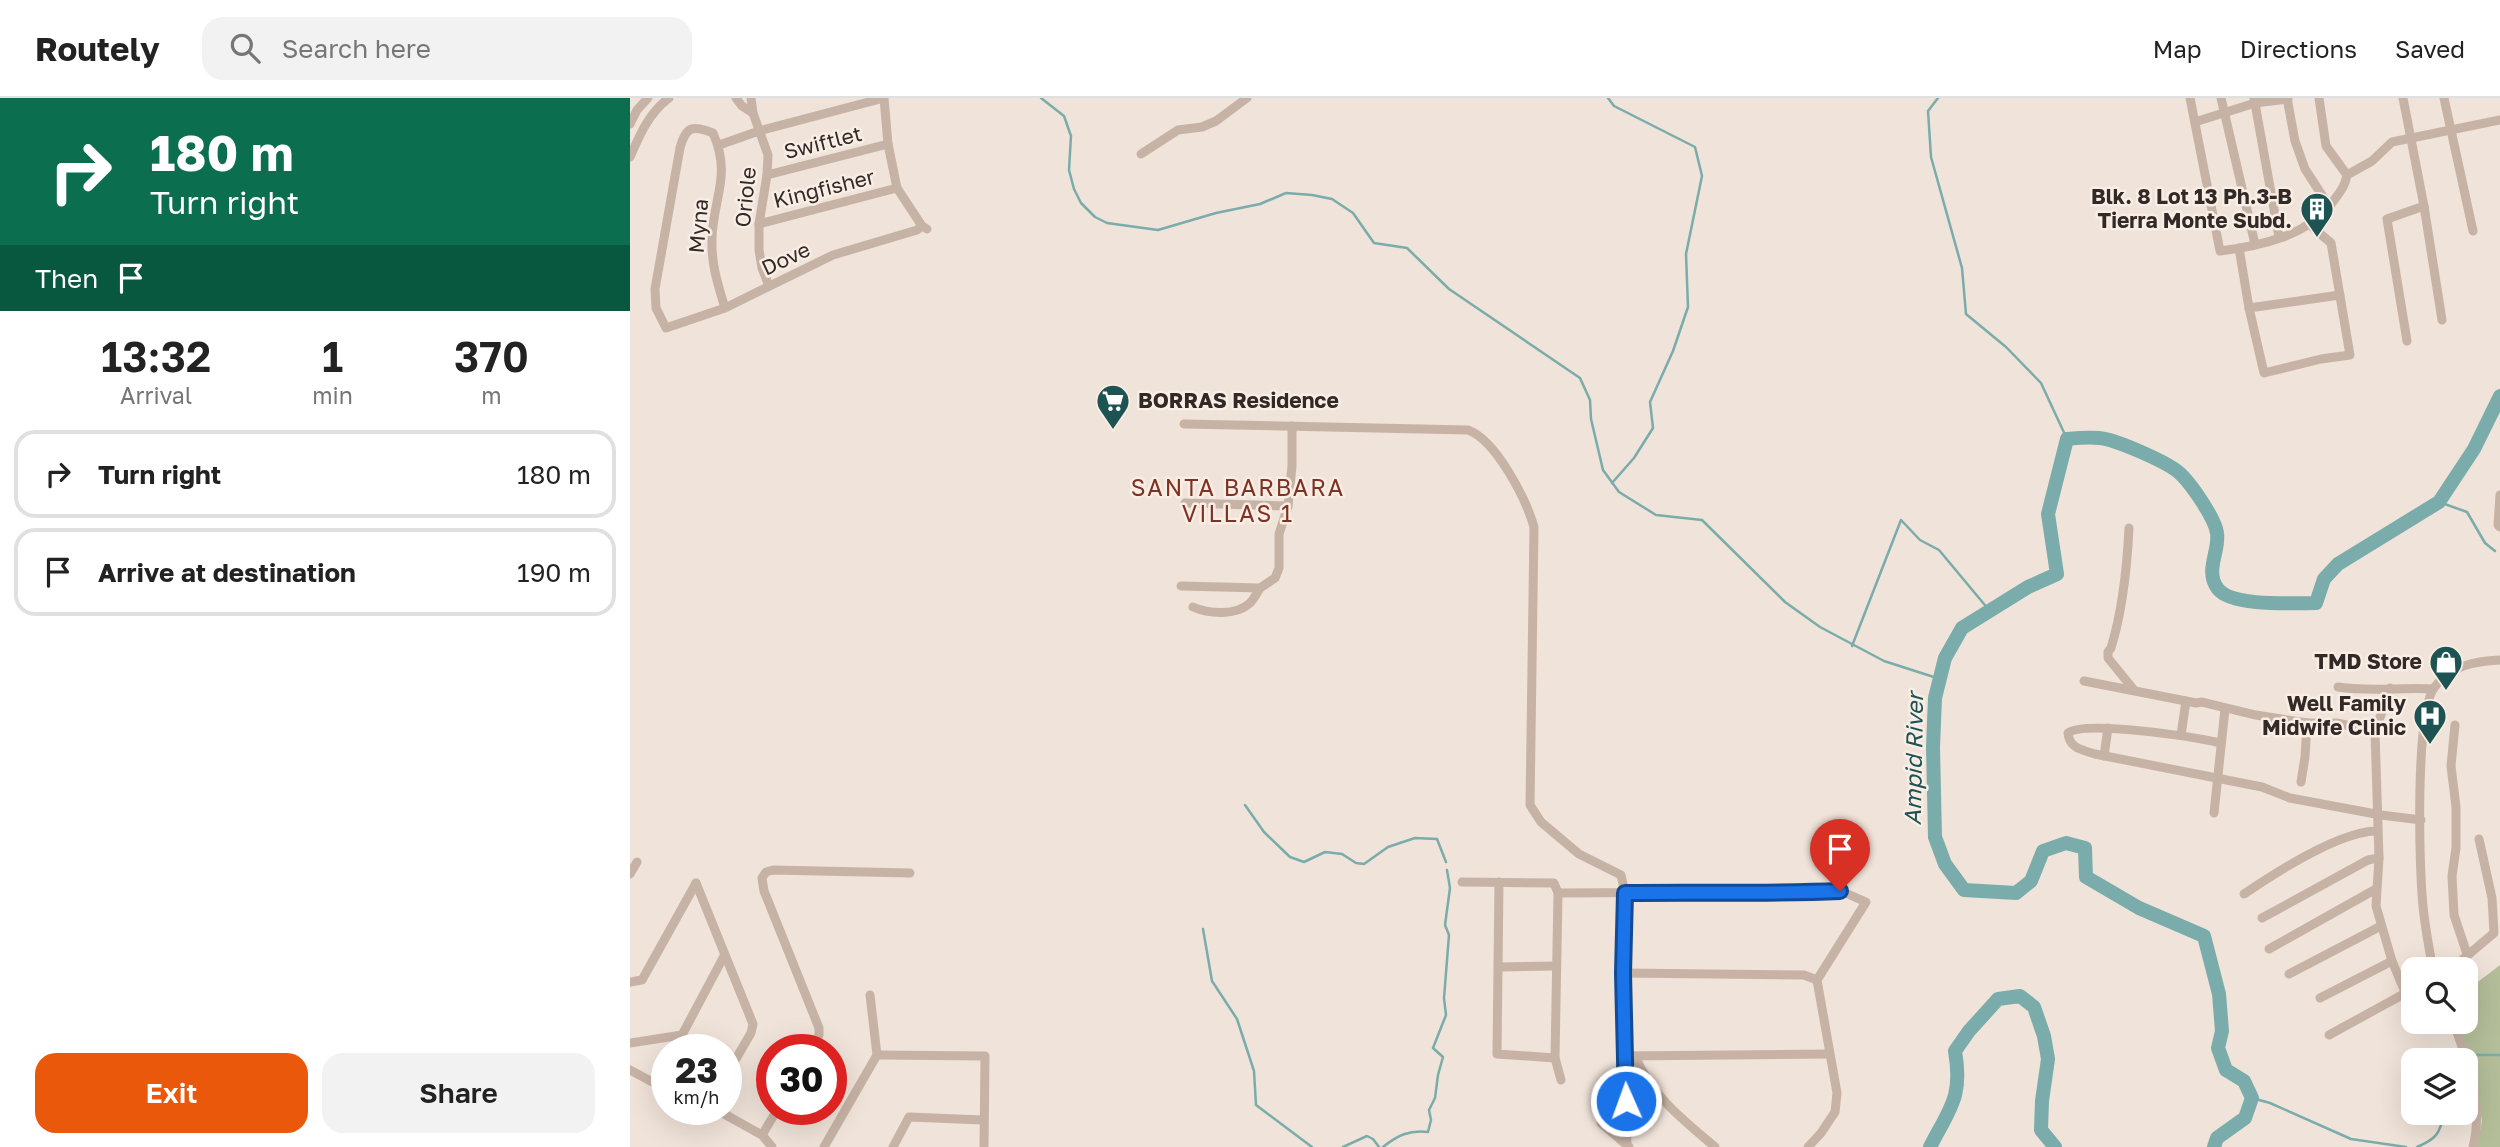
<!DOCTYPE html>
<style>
body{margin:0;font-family:"Golos Text",sans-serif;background:#f2f2f2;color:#222;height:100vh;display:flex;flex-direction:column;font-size:26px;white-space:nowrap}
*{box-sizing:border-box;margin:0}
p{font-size:23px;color:#767676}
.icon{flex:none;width:38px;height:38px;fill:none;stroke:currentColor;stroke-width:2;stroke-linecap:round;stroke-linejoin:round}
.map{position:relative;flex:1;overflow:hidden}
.drawer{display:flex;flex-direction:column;background:#fff;width:630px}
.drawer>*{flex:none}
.hud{background:#0b6e4f;color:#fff;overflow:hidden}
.buttons{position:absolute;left:1771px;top:859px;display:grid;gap:14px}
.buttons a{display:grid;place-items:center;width:77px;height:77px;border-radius:14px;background:#fff;box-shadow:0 7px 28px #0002;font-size:35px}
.speed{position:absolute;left:21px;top:936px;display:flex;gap:14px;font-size:35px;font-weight:700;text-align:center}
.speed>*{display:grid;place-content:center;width:91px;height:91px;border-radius:50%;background:#fff;box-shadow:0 7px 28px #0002;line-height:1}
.speed small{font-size:18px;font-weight:400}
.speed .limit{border:10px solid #d22;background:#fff;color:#111}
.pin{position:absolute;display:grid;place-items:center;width:60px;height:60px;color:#fff;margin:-72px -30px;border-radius:50% 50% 50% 0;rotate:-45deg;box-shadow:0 0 7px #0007}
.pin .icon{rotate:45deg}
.me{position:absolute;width:77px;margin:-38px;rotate:358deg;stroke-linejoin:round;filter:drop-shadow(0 0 5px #0008)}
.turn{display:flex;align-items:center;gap:24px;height:147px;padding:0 35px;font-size:32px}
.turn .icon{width:91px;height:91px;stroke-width:2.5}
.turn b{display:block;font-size:49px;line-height:60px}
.then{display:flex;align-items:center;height:66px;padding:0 35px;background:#0003;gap:14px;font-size:26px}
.eta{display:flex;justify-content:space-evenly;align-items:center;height:119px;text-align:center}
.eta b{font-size:42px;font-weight:600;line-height:49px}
.cta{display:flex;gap:14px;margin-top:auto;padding:14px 35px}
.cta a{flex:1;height:80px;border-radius:21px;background:#ea580c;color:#fff;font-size:28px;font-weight:600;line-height:80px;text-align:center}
.cta a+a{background:#f2f2f2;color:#222}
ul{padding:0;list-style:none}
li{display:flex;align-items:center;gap:21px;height:88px;margin:0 14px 10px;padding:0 21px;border:4px solid #e0e0e0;border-radius:21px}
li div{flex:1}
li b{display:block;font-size:26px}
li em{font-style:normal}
header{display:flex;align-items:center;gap:42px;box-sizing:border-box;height:98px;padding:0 35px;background:#fff;border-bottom:2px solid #e0e0e0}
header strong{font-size:33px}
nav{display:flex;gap:38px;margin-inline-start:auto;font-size:24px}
.search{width:490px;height:63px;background:#f2f2f2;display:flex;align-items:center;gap:18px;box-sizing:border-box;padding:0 24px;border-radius:21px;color:#767676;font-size:26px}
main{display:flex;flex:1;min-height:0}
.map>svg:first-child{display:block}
.green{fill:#b4be99}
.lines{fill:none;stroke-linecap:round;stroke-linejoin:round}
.stream{stroke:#79acab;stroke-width:2.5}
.river{stroke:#79acab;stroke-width:14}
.minor{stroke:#c7b3a5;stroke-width:9}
.route-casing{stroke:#114b97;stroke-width:18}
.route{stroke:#1a73e8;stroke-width:12}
.labels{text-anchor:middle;stroke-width:5;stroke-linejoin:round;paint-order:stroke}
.street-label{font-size:21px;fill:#332926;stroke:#f8eee5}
.poi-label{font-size:21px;font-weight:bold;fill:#332926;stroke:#f8eee5;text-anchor:end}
.neighbourhood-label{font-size:23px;letter-spacing:2px;fill:#7f3222;stroke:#f8eee5}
.water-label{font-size:23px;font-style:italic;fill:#1d5353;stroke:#f8eee5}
</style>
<header>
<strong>Routely</strong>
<div class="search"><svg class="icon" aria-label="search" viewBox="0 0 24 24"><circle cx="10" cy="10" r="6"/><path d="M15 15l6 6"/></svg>Search here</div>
<nav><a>Map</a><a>Directions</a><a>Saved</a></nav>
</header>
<main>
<section class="drawer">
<div class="hud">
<div class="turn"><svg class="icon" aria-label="right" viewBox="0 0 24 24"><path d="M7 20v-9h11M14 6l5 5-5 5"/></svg><div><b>180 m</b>Turn right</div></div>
<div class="then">Then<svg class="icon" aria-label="arrive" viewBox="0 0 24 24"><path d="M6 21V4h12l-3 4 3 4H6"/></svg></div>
</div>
<div class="eta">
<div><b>13:32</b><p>Arrival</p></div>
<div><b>1</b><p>min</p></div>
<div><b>370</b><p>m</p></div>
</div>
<ul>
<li><svg class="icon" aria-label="right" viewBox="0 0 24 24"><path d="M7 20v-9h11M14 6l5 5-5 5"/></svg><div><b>Turn right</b></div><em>180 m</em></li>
<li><svg class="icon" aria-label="arrive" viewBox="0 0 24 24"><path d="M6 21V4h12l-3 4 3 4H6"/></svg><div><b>Arrive at destination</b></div><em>190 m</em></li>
</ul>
<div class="cta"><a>Exit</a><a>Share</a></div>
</section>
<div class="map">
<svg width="1870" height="1049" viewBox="0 0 1870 1049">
<rect width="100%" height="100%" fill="#f0e3d9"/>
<polygon class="green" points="1870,867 1870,1049 1847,1049 1852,1023 1841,962 1826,924 1836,924 1836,893"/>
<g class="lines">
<g class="stream">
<polyline points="411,0 434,18 441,38 439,72 444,91 451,105 465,119 477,125 528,132 586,115 630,106 656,95 682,97 702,101 723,115 744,145 777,150 819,191 950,280 960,302 961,321 973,372 989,394 1026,417 1072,422 1155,504 1190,529 1254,563 1310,581"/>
<polyline points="978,0 984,8 1065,49 1072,78 1056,156 1058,209 1043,253 1020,304 1023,330 1004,360 982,385"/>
<polyline points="1308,0 1298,13 1301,59 1332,170 1336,216 1376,249 1411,285 1437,341"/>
<polyline points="1809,404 1837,414 1855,445 1865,453"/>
<polyline points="1222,548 1271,422 1290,442 1309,452 1359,512"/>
<polyline points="615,707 634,734 660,759 674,764 695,754 712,756 726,765 734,766 758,749 785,740 807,741 816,764"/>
<polyline points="573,831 582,883 607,921 624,973 626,1007 682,1049"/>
<polyline points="1842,957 1870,957"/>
<polyline points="1622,1000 1640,1005 1721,1041 1776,1049"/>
<polyline points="713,1049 737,1038 743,1041 749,1049"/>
<path d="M753,1049C768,1037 779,1032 798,1034L801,1022L799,1012L805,1000L808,977L813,959L803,950L816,917L814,900L819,837L815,827L820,790L817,772"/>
<path d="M1787,1049C1806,1041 1810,1036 1814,1015"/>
</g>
<g class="river">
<path d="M1300,1049C1320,1010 1333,999 1325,953L1339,933L1368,901L1390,898L1404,909L1414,938L1418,961L1412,1003L1411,1032L1425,1049"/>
<path d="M1584,1049L1587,1040L1615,1020L1622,1000L1614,983L1596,972L1588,950L1592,933L1589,896L1574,838L1509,810L1456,779L1455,750L1436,745L1413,753L1401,783L1386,795L1334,792L1315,766L1305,739L1303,649L1305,600L1315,560L1332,530L1398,489L1427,476L1418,416L1437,341C1447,340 1459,339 1469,340C1485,341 1534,363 1547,373C1559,382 1585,420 1587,435C1590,453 1574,473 1588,491C1602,509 1664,505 1686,505L1694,481L1708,466L1809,404L1844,351L1870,298"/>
</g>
<g class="minor">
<polyline points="106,0 112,8 123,15"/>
<polyline points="121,0 123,15 138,57 137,77 129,126 129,152 132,170 139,188"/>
<path d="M1560,0L1590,153C1630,148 1677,138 1702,105C1709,95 1715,89 1717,77L1742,63L1762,44L1870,22"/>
<polyline points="1591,0 1625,146"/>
<polyline points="1624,0 1649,139"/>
<polyline points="1657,0 1665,43 1675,71 1699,108"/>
<polyline points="1689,0 1696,48 1717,77"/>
<polyline points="1773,0 1794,108 1812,222"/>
<polyline points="1814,0 1843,133"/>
<polyline points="1565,24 1625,5 1658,1"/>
<polyline points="0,26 7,12 18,0"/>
<polyline points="89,47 129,33 254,0 258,46 267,90 292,128 297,131"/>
<polyline points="511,56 548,32 572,29 586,23 617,0"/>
<path d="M0,59C10,36 19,15 39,0"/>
<polyline points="137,77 258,46"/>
<polyline points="129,126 267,90"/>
<polyline points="1609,150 1619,210 1634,275 1691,261 1720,257 1701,145 1680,127"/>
<path d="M95,210C88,187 81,166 82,141C83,99 102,78 83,35C62,27 56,28 50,50L25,191L26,210L36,230L95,210L203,157L287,132L292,128"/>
<polyline points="1619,210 1710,197"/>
<polyline points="1777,243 1757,121 1794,108"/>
<path d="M554,326L838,332C866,342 896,401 904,429L900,707L911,724L949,756L991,777L995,795L993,875L997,1048"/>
<polyline points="1870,397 1868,427 1870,429"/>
<polyline points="555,405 658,408"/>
<path d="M1499,430C1497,471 1493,511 1481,550L1478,554V560L1504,592"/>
<polyline points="551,488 630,490 645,480 649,470 649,436 658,408 662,368 662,328"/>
<path d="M563,509C579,516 606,518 620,505C624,501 627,495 630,490"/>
<polyline points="1454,583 1566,605 1572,604 1626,617 1677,625 1707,625 1745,634 1749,760 1746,808 1762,863 1775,894"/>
<path d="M1708,589C1740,594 1771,589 1803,591"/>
<polyline points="1825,627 1821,668 1826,709 1826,750 1822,778 1824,817 1837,856"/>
<polyline points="1745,634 1760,590"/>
<polyline points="1551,637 1556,603"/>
<path d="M1590,645C1565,639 1455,622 1438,635C1439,650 1452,652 1465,656L1632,689L1660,700L1751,717L1791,722"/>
<polyline points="1474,658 1478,630"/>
<polyline points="1671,684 1675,659 1677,625"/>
<polyline points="1584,715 1595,611"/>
<polyline points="0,776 7,764"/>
<polyline points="832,784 924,785 928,795 925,960 931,982"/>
<polyline points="869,784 867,956 925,960"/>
<polyline points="66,785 123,926 121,935 96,978"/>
<polyline points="928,795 1107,794 1134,796 1211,793 1236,804 1187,882 1207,995 1205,1014 1191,1035 1178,1049"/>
<path d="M1614,796C1645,775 1710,733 1747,733"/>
<polyline points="1632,820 1738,762 1749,760"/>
<polyline points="1639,851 1746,791"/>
<polyline points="869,869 926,868"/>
<path d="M1803,872C1799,850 1795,829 1793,808C1789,770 1785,617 1804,590C1819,568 1845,563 1870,562"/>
<polyline points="1820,872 1864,835 1862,800 1849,741"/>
<polyline points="993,875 1174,877 1187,882"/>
<polyline points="1659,876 1751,828"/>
<polyline points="0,884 12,882 66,785"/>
<polyline points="1690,900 1762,863"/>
<path d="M1823,924C1838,963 1854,1007 1843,1049"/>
<polyline points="1699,937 1783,891"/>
<polyline points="0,945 52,937 94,858"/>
<polyline points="181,952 189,937 189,930 134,793 132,780 136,774 143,772 280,775"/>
<polyline points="247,957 355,958 354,1049"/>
<polyline points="994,958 1198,956"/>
<path d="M1005,958C1022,998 1052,1021 1085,1049"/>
<polyline points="0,972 37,992"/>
<polyline points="87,1012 132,1037 142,1049"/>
<polyline points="971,1025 999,1049"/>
<polyline points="132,1037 147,1012"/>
<polyline points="194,1049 247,957 240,897"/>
<polyline points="263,1049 279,1019 353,1022"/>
</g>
</g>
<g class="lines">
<defs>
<path id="route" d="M996,1003L993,875L995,795C1067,794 1139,796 1210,793"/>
</defs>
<use href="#route" class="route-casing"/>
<use href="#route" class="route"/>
</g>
<defs>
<symbol id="building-pin" viewBox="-11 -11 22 30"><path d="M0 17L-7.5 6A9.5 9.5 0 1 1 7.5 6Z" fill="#1d5353" stroke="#f8eee5"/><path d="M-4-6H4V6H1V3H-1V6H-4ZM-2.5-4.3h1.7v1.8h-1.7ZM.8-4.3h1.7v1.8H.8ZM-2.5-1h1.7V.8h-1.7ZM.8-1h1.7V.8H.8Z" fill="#fff"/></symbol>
<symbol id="supermarket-pin" viewBox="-11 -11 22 30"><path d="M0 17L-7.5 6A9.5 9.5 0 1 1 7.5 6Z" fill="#1d5353" stroke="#f8eee5"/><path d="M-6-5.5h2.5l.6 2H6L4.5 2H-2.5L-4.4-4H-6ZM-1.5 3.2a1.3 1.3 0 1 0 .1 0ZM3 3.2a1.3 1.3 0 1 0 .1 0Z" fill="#fff"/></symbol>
<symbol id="shop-pin" viewBox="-11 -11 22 30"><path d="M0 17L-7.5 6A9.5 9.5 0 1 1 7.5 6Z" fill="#1d5353" stroke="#f8eee5"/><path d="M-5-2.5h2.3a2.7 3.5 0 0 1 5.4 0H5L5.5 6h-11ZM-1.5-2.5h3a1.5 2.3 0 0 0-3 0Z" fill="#fff"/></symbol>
<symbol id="hospital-pin" viewBox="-11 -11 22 30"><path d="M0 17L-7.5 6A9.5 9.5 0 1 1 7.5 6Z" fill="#1d5353" stroke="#f8eee5"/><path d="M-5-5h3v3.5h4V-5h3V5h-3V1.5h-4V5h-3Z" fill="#fff"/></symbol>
</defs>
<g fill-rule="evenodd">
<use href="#building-pin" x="1668" y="92" width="38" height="52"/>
<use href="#supermarket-pin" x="464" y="284" width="38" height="52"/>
<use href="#shop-pin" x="1797" y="545" width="38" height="52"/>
<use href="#hospital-pin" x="1781" y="599" width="38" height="52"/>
</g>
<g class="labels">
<g class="street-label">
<text transform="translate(193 45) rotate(-14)" y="7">Swiftlet</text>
<text transform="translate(194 91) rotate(-14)" y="7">Kingfisher</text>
<text transform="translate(116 99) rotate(-84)" y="7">Oriole</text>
<text transform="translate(69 128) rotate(-85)" y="7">Myna</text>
<text transform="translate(156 161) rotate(-25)" y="7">Dove</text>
</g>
<g class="poi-label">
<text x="1662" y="106">Blk. 8 Lot 13 Ph.3-B<tspan x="1662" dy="24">Tierra Monte Subd.</tspan></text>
<text x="508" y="310" text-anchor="start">BORRAS Residence</text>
<text x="1792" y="571">TMD Store</text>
<text x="1776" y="613">Well Family<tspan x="1776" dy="24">Midwife Clinic</tspan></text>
</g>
<g class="neighbourhood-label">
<text x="608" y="398">SANTA BARBARA<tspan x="608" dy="26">VILLAS 1</tspan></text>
</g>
<g class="water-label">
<text transform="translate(1284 661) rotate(-89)" y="8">Ampid River</text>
</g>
</g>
</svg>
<div class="buttons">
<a><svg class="icon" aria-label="search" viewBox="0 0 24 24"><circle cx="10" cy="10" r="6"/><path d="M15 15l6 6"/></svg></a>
<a><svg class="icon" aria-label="layers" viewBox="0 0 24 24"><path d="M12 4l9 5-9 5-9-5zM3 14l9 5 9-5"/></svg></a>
</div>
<div class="speed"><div>23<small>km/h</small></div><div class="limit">30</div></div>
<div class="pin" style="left:1210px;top:793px;background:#d93025"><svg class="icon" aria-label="arrive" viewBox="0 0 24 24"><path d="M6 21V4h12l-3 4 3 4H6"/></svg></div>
<svg class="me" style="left:996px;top:1003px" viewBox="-20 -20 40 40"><circle r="17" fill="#1a73e8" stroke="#fff" stroke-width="3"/><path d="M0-11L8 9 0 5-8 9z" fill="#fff"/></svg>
</div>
</main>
